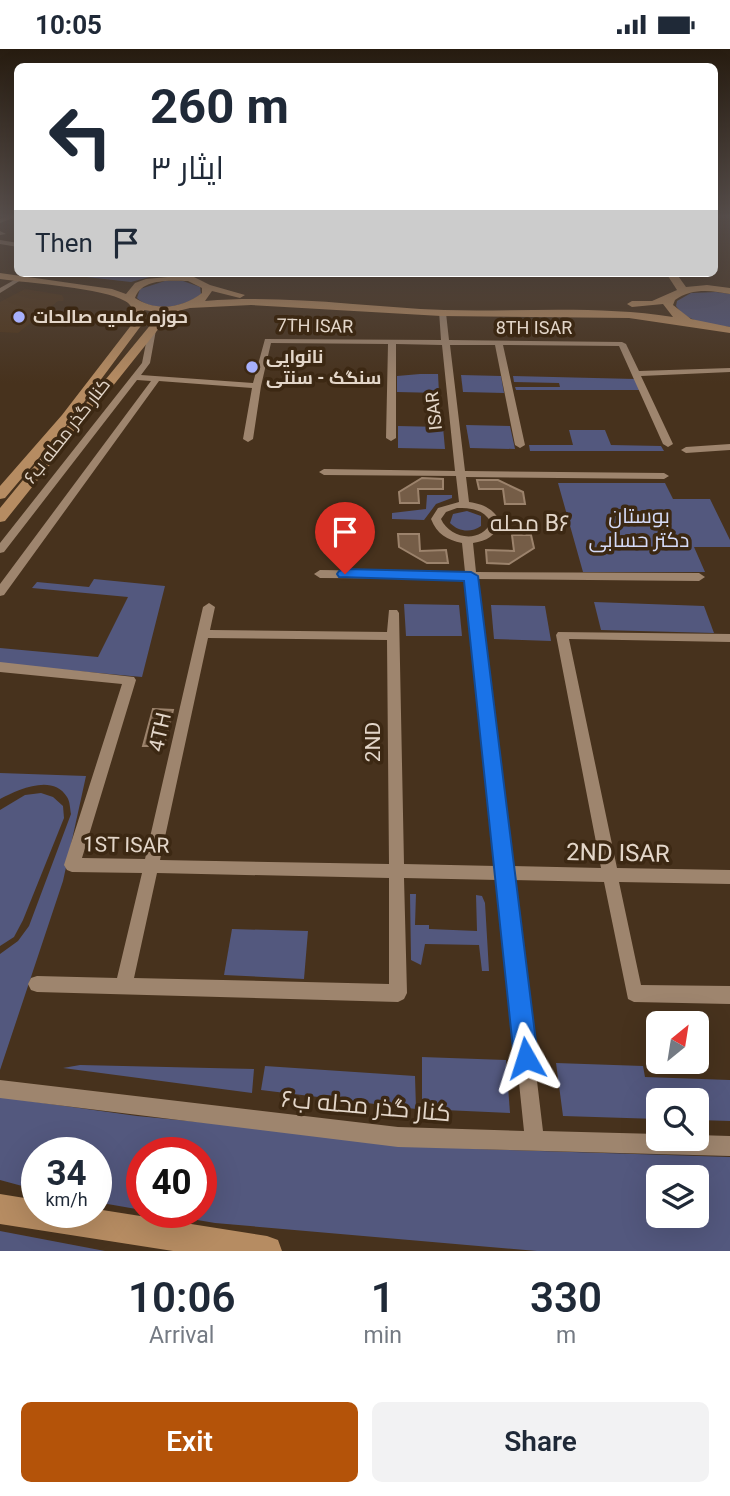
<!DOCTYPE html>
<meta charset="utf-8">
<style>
body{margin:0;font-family:Roboto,Cairo,sans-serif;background:#f2f2f3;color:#1f2937;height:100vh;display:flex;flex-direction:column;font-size:26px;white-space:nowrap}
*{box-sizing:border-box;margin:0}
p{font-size:23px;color:#747a83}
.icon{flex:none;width:38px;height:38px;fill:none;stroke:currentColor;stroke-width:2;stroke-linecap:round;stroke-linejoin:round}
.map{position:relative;height:1202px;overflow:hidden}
.details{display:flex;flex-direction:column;background:#fff;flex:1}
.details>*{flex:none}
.guide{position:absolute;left:14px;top:14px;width:704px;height:214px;border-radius:10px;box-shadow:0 7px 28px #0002;background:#fff;color:#1f2937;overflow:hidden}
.needle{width:46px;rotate:30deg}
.controls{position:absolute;left:646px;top:962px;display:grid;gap:14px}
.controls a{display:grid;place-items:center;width:63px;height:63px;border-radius:10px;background:#fff;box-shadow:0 7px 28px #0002;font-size:35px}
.speed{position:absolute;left:21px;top:1088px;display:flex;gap:14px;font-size:35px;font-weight:700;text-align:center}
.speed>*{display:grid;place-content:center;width:91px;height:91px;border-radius:50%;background:#fff;box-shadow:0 7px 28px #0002;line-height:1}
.speed small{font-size:18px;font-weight:400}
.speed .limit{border:10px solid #d22;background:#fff;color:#111}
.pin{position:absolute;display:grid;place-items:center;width:60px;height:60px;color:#fff;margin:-72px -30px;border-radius:50% 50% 50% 0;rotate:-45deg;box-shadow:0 0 7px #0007}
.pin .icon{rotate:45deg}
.me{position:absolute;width:77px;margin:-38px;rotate:354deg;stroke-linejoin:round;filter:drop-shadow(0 0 5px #0008)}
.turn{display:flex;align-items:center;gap:24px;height:147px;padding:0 21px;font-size:32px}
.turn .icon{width:91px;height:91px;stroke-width:2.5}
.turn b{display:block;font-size:49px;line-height:60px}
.then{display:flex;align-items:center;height:66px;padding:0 21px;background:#0003;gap:14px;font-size:26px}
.eta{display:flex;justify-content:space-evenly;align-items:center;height:119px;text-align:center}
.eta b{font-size:42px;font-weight:600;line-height:49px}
.button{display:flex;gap:14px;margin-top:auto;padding:14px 21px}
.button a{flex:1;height:80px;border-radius:10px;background:#b45309;color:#fff;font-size:28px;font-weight:600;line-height:80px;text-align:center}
.button a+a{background:#f2f2f3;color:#1f2937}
.status{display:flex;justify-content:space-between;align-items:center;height:49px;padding:0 35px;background:#fff;direction:ltr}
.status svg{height:19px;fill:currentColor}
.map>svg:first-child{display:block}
.built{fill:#50361b}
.green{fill:#53587e;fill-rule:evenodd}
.building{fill:#755d47;stroke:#9c836c;stroke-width:2}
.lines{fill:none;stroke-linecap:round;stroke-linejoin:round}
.minor{fill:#9e856e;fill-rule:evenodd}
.major{fill:#b68c62;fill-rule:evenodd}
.route{fill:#1a73e8;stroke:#114b97;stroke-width:2}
.poi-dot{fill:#a7b0fc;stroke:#3c2813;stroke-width:2.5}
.labels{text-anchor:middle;stroke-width:7;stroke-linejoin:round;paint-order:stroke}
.far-poi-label{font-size:18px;font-weight:bold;fill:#e3d6c9;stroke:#3c2813;text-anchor:start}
.far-street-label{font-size:18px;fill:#e3d6c9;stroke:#3c2813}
.park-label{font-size:21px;fill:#d6dbf8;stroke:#3c2813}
.street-label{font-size:21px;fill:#e3d6c9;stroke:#3c2813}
.neighbourhood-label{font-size:23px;fill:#e3d6c9;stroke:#3c2813}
.near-street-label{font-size:24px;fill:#e3d6c9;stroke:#3c2813}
</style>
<div class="status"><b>10:05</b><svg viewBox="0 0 49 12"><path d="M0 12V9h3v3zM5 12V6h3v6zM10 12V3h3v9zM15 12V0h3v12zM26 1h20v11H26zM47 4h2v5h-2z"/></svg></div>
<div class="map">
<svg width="730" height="1202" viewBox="0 0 730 1202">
<rect width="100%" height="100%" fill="#47321d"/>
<polygon class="built" points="25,240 62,246 64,250 63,252 58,252 18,284 0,283 0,253"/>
<g class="green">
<polygon points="51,224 164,224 131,233"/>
<path d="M165,232H183L200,238L201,245C185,258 153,264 137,249L140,240Z"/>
<path d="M716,243L730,245V278C711,276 688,274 676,257L677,252L691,244Z"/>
<polygon points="420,325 438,325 439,344 397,343 397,327"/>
<polygon points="461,326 501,327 504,344 463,343"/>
<polygon points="513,327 635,330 640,341 516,341 515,338 560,338 559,334 514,333"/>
<polygon points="466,376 510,377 515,400 470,399"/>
<polygon points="398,377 443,378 445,400 398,399"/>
<polygon points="569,381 605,381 611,396 661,397 664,402 530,402 529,396 573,396"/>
<polygon points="558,434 665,434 673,450 710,450 730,491 730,498 694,498 705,523 583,523"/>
<polygon points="427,446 452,446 452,449 436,455 424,471 392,470 392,464 426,460"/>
<path d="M467,462L481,467V477C471,484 459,483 450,474L453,465Z"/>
<polygon points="94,530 165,537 142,628 0,615 0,599 98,608 128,548 32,539 37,533 89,538"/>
<polygon points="594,553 704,557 714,584 601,581"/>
<polygon points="404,555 459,556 462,587 406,587"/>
<polygon points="491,556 545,557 551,592 494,590"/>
<path d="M0,724L86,727L63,832L0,1021V905L18,892L29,877L71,765C70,760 70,752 67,748C53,724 17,741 0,750Z"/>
<polygon points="41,744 53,748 63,757 64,769 23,871 14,888 0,897 0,761 25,746"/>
<polygon points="410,845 416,845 415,876 429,876 429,880 477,882 476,846 482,847 485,854 489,922 482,922 479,896 425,895 421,916 411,911"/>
<polygon points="232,880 308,882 304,930 224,926"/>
<polygon points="422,1008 506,1011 510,1064 422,1060"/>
<polygon points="556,1014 643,1017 645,1028 730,1031 730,1072 697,1071 696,1052 658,1052 658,1070 563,1067"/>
<polygon points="80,1016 254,1020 252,1044 63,1019"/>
<polygon points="265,1017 415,1027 416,1060 261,1041"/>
<path d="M0,1048L137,1067L476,1100L730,1108V1202H537L215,1174L156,1164H201V1104H142V1161L96,1153V1104H37V1141L0,1131ZM658,1129H696V1167H658Z"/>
<polygon points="0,1182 105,1202 106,1202 0,1202"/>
</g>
<g class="building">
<polygon points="422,429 443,430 443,440 418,440 419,454 400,454 399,443"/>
<polygon points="477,431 498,431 523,443 525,455 505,455 503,440 479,440"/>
<polygon points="333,479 354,479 352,497 342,491 330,499"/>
<polygon points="398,485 419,485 420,502 446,501 448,514 427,514 399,498"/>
<polygon points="512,486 531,486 534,499 509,515 487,514 486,501 514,502"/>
<polygon points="153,660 173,661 164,697 143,697"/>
</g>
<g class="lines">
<g class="minor">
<polygon points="10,166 18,167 0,174 0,170"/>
<polygon points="0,182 6,185 0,186"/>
<polygon points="0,191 18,194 18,198 0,195"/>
<polygon points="16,230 21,231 0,244 0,239"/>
<path d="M439,262L446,264L449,291L622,293L626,295L639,322L730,319V323L641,327L673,395L668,398L663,395L619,297L503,296L525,396L520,399L515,396L495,296H450L465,422L664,424L669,427L664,430L466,428L469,453C484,455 493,460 501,473C495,487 487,492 473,494L476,523L699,524L705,528L699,532L477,530L512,817L601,819L556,586L558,583L730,585V593L569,590L617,819L730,821V835L619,833L641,936L730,937V955L634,953L628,950L604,833L513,831L543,1082L658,1085V1090H696V1086L730,1087V1107L398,1098L0,1049V1031L398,1078L524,1082L498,831L404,829L407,944L404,950L398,953L37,943L31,941L28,935L31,929L37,927L117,929L142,824L72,823L67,821L64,816L122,635L0,623V613L134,628L136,631L82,809L145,810L203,558L209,554L215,558L210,581L387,583L389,561H397L399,564L404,815L496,817L466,530L320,529L314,525L320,521L465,523L462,494C447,491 437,485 431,470L438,459L459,453L456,427L324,426L319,423L324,420L455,422L442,296L396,295V389L391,392L386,389L388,295L271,294L261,337L253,390L248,393L243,390L252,339L159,332L4,546L0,547V535L151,332L137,331L4,503L0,504V494L142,314L149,279L156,281L150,314L141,326L253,334L265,290L441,291ZM457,459C471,459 483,460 491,473C481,495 450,490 441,470L446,463ZM208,589L387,591L389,815L160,811ZM157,824L389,829V935L134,929Z"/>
<polygon points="730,395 730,401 686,404 681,401 686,398"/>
</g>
<g class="major">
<path d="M0,224L112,240L126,245L135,234L146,230L190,226L210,236L245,246L240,249L212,242L205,252C285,245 365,258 444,261C520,263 598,256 673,268L663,255L632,258L627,255L632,252H652L677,241L666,224H676L686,238L707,236L730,239V245C711,241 691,239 675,251L673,256L691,270L730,278V284L629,269L441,267L251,256L190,259L178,262L160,278L5,472L0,473V459L152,274L164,264L144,261L146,270L70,372L5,449L0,450V437L62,366L136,270C135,263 131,255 125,252C104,239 28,234 0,230ZM188,232L202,239V244C183,259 156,263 135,249C142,229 171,232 188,232Z"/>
<polygon points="0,1145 37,1151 37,1164 96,1164 96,1160 267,1187 278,1191 282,1202 173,1202 0,1175"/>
</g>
</g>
<linearGradient id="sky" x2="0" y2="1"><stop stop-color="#271c10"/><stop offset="0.5" stop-color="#584f4c"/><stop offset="1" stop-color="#584f4c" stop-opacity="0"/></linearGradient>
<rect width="730" height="334" fill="url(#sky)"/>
<polygon class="route" points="345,520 471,523 478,527 538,1009 534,1018 526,1021 518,1018 514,1009 464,532 339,528 337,525 339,522"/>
<g class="poi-dot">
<circle cx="19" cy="268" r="7"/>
<circle cx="252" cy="318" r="7"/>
</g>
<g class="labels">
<g class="far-poi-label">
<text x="33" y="274">حوزه علمیه صالحات</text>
<text x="266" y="314">نانوایی<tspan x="266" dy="21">سنگک - سنتی</tspan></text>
</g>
<g class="far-street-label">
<text transform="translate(315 277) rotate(1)" y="6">7TH ISAR</text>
<text x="534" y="285">8TH ISAR</text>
<text transform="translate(434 362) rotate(-96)" y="6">ISAR</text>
<text transform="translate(67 382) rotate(-52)" y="6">کنار گذر محله ب۶</text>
</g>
<g class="park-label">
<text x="639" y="474">بوستان<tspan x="639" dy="24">دکتر حسابی</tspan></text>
</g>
<g class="street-label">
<text transform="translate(160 683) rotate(-77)" y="7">4TH</text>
<text transform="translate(373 693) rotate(-90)" y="7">2ND</text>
<text transform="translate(126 796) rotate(1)" y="7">1ST ISAR</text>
</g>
<g class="neighbourhood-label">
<text x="530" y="482">محله B۶</text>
</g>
<g class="near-street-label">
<text transform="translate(618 804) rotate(1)" y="8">2ND ISAR</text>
<text transform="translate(366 1057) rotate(5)" y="8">کنار گذر محله ب۶</text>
</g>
</g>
</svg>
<div class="controls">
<a><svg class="needle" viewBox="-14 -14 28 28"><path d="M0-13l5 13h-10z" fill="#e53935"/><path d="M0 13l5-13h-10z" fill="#747a83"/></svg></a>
<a><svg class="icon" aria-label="search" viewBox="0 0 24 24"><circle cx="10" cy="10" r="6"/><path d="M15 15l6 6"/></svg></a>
<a><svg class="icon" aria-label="layers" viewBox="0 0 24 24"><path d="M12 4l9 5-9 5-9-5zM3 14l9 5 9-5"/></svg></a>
</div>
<div class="speed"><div>34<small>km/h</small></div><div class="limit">40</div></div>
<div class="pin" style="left:345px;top:525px;background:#d93025"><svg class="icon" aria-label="arrive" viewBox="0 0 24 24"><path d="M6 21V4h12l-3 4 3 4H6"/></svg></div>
<svg class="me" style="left:526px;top:1009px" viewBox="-20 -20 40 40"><path d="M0-17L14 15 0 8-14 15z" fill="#1a73e8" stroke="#fff" stroke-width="4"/></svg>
<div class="guide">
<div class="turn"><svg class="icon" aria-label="left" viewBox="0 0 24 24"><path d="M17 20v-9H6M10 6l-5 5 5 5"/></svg><div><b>260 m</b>ایثار ۳</div></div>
<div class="then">Then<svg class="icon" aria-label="arrive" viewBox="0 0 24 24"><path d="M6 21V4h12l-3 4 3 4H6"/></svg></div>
</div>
</div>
<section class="details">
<div class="eta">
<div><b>10:06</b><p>Arrival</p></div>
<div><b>1</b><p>min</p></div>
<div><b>330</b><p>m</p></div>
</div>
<div class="button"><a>Exit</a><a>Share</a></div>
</section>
